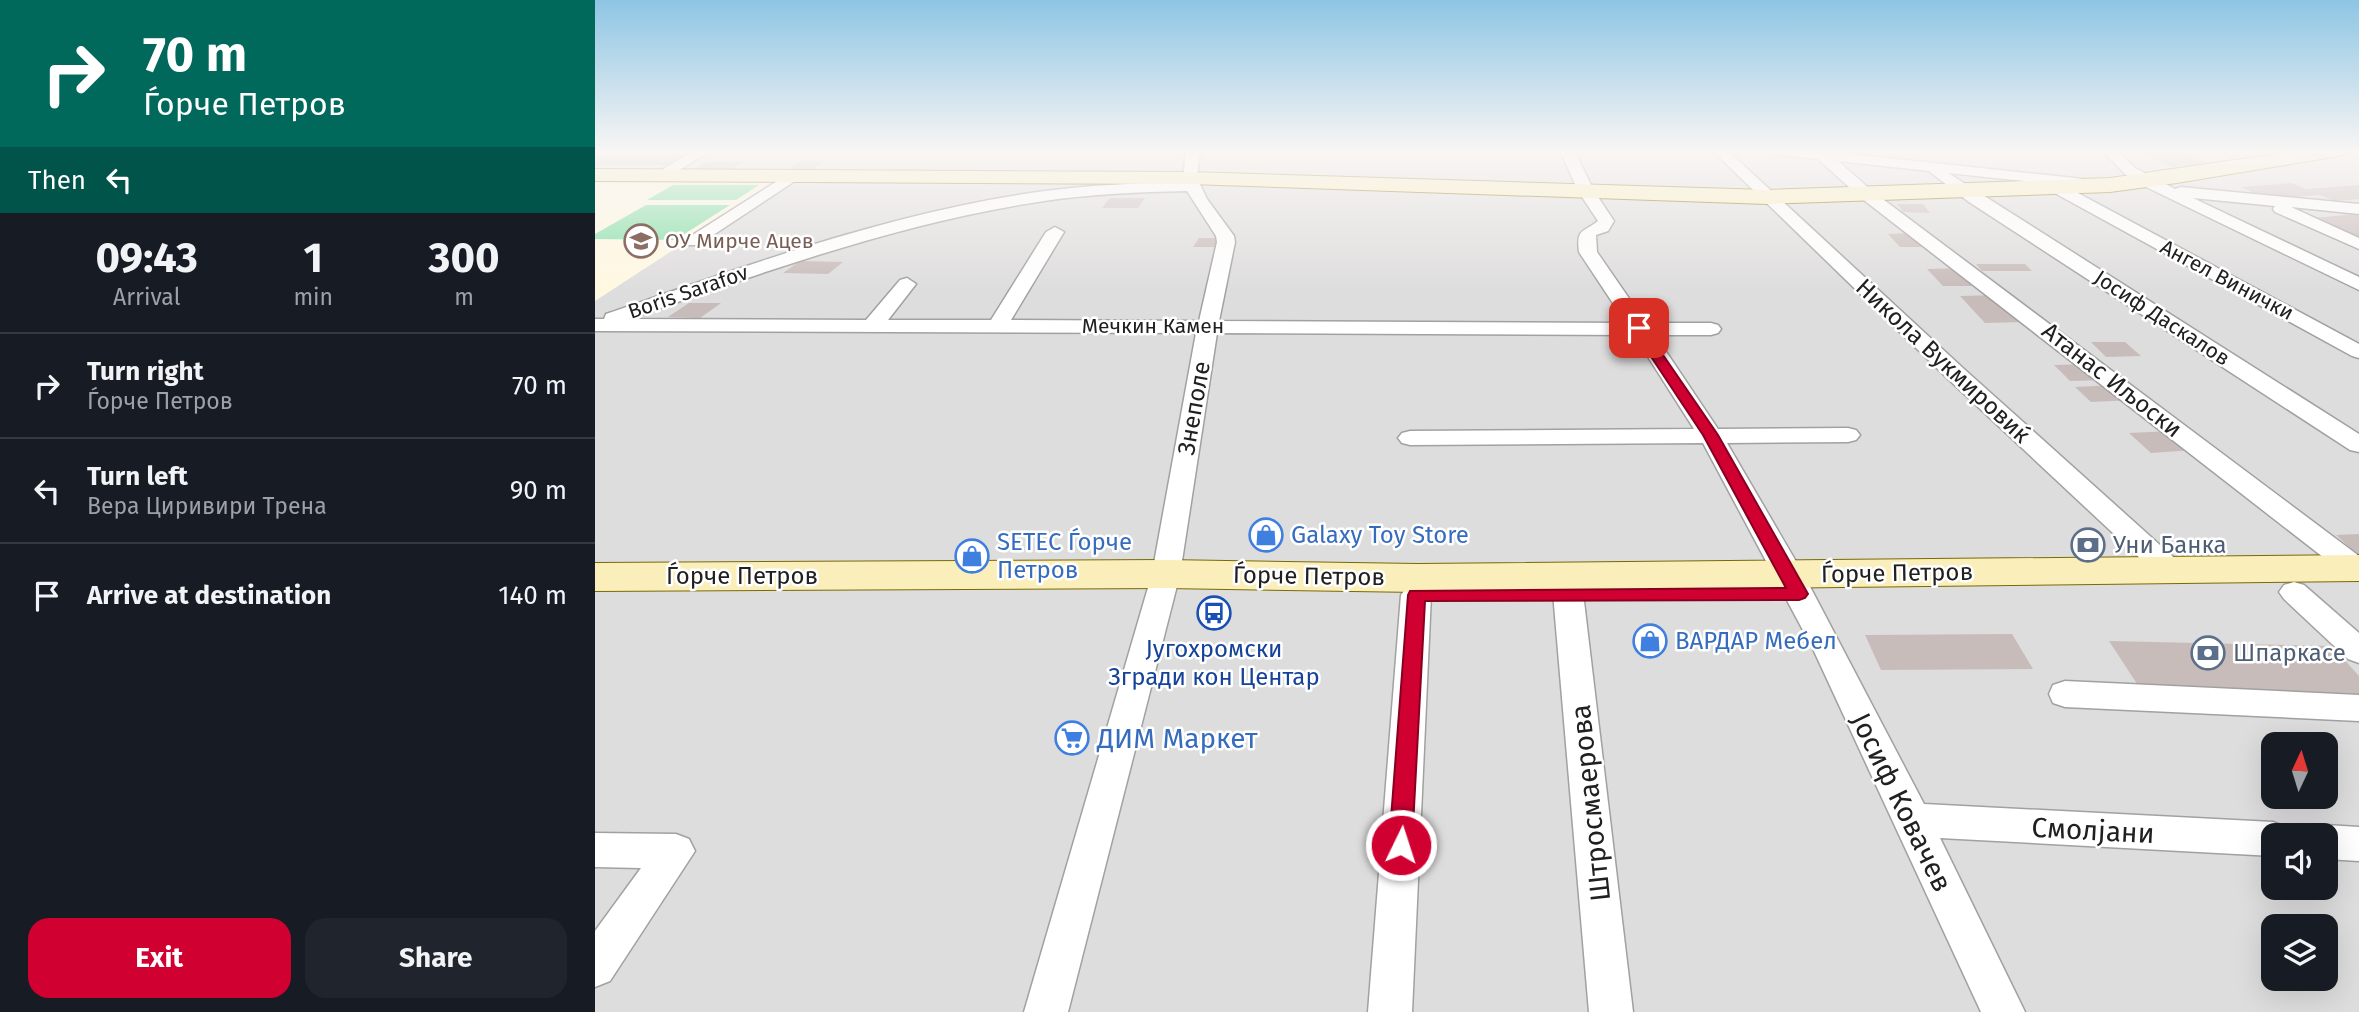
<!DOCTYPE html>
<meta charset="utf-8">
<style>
body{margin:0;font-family:"Fira Sans",sans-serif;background:#20242c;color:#f1f3f6;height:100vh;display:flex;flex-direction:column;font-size:26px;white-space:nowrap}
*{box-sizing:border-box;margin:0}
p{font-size:23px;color:#9ea1a6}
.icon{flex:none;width:38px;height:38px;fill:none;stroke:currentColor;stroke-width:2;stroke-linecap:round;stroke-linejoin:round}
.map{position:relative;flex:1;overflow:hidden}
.drawer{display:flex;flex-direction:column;background:#171b24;width:595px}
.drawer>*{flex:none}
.top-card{background:#00695c;color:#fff;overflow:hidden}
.needle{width:46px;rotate:4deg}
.buttons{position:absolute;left:1666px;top:732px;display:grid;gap:14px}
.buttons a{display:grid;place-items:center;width:77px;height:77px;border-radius:14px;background:#171b24;box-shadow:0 7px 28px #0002;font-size:35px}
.pin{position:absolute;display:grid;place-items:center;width:60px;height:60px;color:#fff;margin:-30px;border-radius:14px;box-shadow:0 4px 10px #0006}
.me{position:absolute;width:77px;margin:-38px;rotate:4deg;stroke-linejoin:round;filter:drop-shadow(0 0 5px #0008)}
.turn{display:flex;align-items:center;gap:24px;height:147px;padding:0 28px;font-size:32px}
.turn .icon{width:91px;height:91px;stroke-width:2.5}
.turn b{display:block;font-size:49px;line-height:60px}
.then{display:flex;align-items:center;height:66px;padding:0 28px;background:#0003;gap:14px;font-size:26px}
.eta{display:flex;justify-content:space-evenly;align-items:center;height:119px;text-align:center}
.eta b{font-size:42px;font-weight:700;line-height:49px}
.primary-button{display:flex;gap:14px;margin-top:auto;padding:14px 28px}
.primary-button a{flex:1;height:80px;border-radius:21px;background:#d00031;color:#fff;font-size:28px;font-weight:700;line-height:80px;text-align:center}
.primary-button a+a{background:#20242c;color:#f1f3f6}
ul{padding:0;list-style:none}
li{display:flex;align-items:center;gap:21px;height:105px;padding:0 28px;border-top:2px solid #363941}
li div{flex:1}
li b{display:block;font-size:26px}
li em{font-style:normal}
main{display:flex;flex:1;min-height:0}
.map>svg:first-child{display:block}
.residential{fill:#dedddd;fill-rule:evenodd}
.education{fill:#fff8e1}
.pitch{fill:#85dfa7}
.building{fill:#c8bcba}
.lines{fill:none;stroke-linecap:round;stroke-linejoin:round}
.street-casing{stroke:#a1a1a1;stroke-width:3}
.secondary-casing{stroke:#7a6a04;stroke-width:2}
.street{fill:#fff;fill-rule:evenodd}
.secondary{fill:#faeebb;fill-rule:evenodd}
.route{fill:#d00031;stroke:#870020;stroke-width:2}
.labels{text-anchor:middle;stroke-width:5;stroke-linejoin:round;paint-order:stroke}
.far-education-label{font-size:21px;fill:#785e54;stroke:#fff;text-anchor:start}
.far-street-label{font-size:21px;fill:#202020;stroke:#fff}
.street-label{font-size:24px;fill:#202020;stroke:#fff}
.shop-label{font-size:24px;fill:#366cbe;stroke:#fff;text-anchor:start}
.service-label{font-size:24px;fill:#4e5e75;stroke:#fff;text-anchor:start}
.transit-label{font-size:24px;fill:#164399;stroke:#fff}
.near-shop-label{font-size:28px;fill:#366cbe;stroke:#fff;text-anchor:start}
.near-street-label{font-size:28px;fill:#202020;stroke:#fff}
</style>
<main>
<section class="drawer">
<div class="top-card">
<div class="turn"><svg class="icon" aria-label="right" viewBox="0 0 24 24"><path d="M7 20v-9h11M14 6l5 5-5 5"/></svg><div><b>70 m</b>Ѓорче Петров</div></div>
<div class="then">Then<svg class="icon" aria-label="left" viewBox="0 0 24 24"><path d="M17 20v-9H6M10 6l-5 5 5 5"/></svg></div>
</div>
<div class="eta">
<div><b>09:43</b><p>Arrival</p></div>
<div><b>1</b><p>min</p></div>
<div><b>300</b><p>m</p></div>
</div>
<ul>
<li><svg class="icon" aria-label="right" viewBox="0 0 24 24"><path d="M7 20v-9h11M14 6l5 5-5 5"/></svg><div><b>Turn right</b><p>Ѓорче Петров</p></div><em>70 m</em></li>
<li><svg class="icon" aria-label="left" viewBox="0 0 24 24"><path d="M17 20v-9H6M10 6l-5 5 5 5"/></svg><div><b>Turn left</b><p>Вера Циривири Трена</p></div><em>90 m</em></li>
<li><svg class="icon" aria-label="arrive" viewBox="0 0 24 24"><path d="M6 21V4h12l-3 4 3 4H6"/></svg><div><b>Arrive at destination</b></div><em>140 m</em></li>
</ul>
<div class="primary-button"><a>Exit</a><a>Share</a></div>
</section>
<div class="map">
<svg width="1764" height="1012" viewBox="0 0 1764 1012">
<rect width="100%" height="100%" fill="#f1ebe6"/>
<path class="residential" d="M0,150H1764V1012H0ZM1678,744H1731V796H1678ZM1678,835H1731V887H1678ZM1678,926H1731V978H1678Z"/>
<polygon class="education" points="0,181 184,181 0,301"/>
<g class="pitch">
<polygon points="78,185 164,185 141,200 52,200"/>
<polygon points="51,205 135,205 80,240 0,239 0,234"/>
</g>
<g class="building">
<polygon points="1541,150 1581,150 1612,163 1578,167"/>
<polygon points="0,156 91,156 74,165 0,165"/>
<polygon points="207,160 232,160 219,169 194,169"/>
<polygon points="113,161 151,161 137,169 98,169"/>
<polygon points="1697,183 1711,189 1764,185 1764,199 1740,201 1725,195 1672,199 1646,187"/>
<polygon points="515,198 550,198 543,208 507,208"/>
<polygon points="1302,204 1328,204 1335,213 1308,212"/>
<polygon points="1759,214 1764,216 1764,238 1720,218"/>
<polygon points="1317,233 1330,247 1305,247 1293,234"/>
<polygon points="604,238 626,238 621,247 598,247"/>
<polygon points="205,261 248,262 233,274 188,273"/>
<polygon points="1381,264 1430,264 1437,271 1387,271"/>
<polygon points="1365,268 1383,286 1348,286 1332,269"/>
<polygon points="1401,295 1428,322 1390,323 1365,296"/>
<polygon points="94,303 126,303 105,318 73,317"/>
<polygon points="1496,342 1530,342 1546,356 1511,357"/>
<polygon points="1495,364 1512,380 1475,381 1459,365"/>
<polygon points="1522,385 1539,400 1496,402 1480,387"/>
<polygon points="1577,431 1599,450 1556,453 1534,433"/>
<polygon points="1764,534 1764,556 1741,535"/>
<polygon points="1417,634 1438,669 1286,670 1270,635"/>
<polygon points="1514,641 1737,646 1764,676 1764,695 1546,690"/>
</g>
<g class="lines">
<defs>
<g id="street">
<polygon points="100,150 117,150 71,178 66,180 58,175"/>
<path d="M591,150H605L602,178L612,199L639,236L640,242L624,321L1031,323L984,252C981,228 988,233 1003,221L983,191L965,150H979L999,191L1019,221L1013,231L1001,235L1002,252L1051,323H1116L1123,325L1126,329L1123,333L1116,335H1060L1123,429L1253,428L1261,430L1265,435L1261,440L1253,442L1132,443L1210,577L1329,804L1678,822L1691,827L1695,835H1678V856L1345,838L1430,1012H1386L1218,649L1108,443L815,445L807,443L803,438L807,433L815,431L1099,429L1039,335L622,333L585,574L473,1012H429L557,574L601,333L0,331V319H9L11,314C154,265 300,211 450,191C496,185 542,183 588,182ZM592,191L621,236L622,242L604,321L416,320L469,232L460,227L451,232L396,320H293L321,284L312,278L305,280L271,320L34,319C169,272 306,222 449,201C496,194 544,192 592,191Z"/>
<polygon points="1117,150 1132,150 1369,369 1585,563 1589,570 1585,577 1575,580 1565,577 1353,379"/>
<polygon points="1172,150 1218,150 1489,179 1492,182 1489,185 1468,185 1764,344 1764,358 1757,356 1456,191 1454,188 1459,184 1353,173 1764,434 1764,452 1755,450 1374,202 1334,171 1243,161 1277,191 1764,556 1764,577 1751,575 1265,197 1223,159 1179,154"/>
<polygon points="1507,150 1522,150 1540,168 1580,189 1586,187 1764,204 1764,214 1696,207 1764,238 1764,249 1680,212 1678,209 1680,206 1598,198 1764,277 1764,290 1547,185 1530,174"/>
<polygon points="198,171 203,173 206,176 203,179 103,245 91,245 88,241"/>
<polygon points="1699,582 1709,585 1764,633 1764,663 1753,659 1689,599 1684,592 1689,585"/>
<polygon points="973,583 983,586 988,593 1038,1012 994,1012 958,593 963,586"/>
<polygon points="821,585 831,588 836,595 817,1012 773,1012 806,595 811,588"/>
<polygon points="1470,681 1764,695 1764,721 1470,707 1458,703 1454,694 1458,685"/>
<polygon points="1731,825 1764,827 1764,861 1731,859 1731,835 1716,835 1718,830"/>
<polygon points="0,833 81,834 94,839 100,851 15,981 0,987 0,931 46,868 0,867"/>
</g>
<g id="secondary">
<polygon points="1709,150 1754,150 1751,154 1744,156 1582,183 1515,192 1172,204 594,184 0,181 0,169 594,172 1172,190 1515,178"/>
<polygon points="1764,555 1764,581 823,592 571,588 0,591 0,563 571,560 823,564"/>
</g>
</defs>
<use href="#street" class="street-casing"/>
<use href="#secondary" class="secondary-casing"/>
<use href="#street" class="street"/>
<use href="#secondary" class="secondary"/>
</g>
<linearGradient id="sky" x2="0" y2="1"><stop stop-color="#8ec5e4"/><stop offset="0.52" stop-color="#f9f6f4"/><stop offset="1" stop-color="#f9f6f4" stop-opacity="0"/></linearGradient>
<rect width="1764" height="291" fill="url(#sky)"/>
<polygon class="route" points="1044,325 1048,326 1123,435 1213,594 1210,598 1204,600 830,601 817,845 814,853 806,856 797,853 794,845 813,595 815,591 1191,588 1108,435 1037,328"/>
<defs>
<symbol id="school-ring" viewBox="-11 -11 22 22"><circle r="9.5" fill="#fff" stroke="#8d6e63" stroke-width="1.5"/><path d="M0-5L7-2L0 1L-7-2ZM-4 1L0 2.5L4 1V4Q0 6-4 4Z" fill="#8d6e63"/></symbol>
<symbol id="shop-ring" viewBox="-11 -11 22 22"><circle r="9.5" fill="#fff" stroke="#3f7fe0" stroke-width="1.5"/><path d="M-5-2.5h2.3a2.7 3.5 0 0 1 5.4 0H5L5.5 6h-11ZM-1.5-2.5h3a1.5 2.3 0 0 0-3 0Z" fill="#3f7fe0"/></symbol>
<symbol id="bank-ring" viewBox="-11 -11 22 22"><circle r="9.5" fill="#fff" stroke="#5c6f8a" stroke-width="1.5"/><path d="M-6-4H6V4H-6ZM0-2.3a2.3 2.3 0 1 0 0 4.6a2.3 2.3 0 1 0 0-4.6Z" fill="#5c6f8a"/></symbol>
<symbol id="bus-ring" viewBox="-11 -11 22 22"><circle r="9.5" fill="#fff" stroke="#1a4fb4" stroke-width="1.5"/><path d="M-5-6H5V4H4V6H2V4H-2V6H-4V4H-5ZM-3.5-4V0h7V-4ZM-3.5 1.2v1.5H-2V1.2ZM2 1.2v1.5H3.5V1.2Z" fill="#1a4fb4"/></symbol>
<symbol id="supermarket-ring" viewBox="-11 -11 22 22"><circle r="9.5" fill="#fff" stroke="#3f7fe0" stroke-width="1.5"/><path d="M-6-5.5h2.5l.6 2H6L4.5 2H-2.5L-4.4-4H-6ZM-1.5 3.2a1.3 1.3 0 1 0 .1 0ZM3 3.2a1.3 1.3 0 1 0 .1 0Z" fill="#3f7fe0"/></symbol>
</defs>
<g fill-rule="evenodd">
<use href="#school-ring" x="27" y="222" width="38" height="38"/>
<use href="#shop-ring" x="652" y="516" width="38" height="38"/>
<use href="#bank-ring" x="1474" y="526" width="38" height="38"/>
<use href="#shop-ring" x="358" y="537" width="38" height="38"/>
<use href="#bus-ring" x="600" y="594" width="38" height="38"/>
<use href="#shop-ring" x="1036" y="622" width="38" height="38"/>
<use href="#bank-ring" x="1594" y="634" width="38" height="38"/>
<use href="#supermarket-ring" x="458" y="719" width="38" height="38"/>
</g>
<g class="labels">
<g class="far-education-label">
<text x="70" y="248">ОУ Мирче Ацев</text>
</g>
<g class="far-street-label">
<text transform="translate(1632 280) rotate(28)" y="7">Ангел Винички</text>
<text transform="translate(93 292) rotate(-19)" y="7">Boris Sarafov</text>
<text transform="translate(1567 318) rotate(33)" y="7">Јосиф Даскалов</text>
<text x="558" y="333">Мечкин Камен</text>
</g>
<g class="street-label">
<text transform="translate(1348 361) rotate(43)" y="8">Никола Вукмировиќ</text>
<text transform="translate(1517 380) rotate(38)" y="8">Aтанас Иљоски</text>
<text transform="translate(599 408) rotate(-80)" y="8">Знеполе</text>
<text transform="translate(1302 573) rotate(-1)" y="8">Ѓорче Петров</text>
<text x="147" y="584">Ѓорче Петров</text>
<text transform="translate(714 576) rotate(1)" y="8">Ѓорче Петров</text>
</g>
<g class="shop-label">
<text x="696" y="543">Galaxy Toy Store</text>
<text x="402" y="550">SETEC Ѓорче<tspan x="402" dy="28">Петров</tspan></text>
<text x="1080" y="649">ВАРДАР Мебел</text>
</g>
<g class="service-label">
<text x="1518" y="553">Уни Банка</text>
<text x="1638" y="661">Шпаркасе</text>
</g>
<g class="transit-label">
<text x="619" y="657">Југохромски<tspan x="619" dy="28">Згради кон Центар</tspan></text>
</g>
<g class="near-shop-label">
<text x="502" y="748">ДИМ Маркет</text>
</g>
<g class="near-street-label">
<text transform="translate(1307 802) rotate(64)" y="10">Јосиф Ковачев</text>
<text transform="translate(995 803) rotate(-96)" y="10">Штросмаерова</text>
<text transform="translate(1498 830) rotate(3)" y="10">Смолјани</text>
</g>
</g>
</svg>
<div class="buttons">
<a><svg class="needle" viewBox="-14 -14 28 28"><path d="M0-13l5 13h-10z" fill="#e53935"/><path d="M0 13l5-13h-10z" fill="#9ea1a6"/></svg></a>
<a><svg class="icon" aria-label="sound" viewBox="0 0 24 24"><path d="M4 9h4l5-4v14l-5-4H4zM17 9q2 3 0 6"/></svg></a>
<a><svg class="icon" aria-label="layers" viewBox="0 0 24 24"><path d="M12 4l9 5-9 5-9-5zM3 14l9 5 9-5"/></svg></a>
</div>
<div class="pin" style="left:1044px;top:328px;background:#d93025"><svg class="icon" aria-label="arrive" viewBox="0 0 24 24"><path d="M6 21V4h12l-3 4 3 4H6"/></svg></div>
<svg class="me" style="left:806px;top:845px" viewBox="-20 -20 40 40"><circle r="17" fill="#d00031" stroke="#fff" stroke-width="3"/><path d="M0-11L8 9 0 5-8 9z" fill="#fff"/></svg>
</div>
</main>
